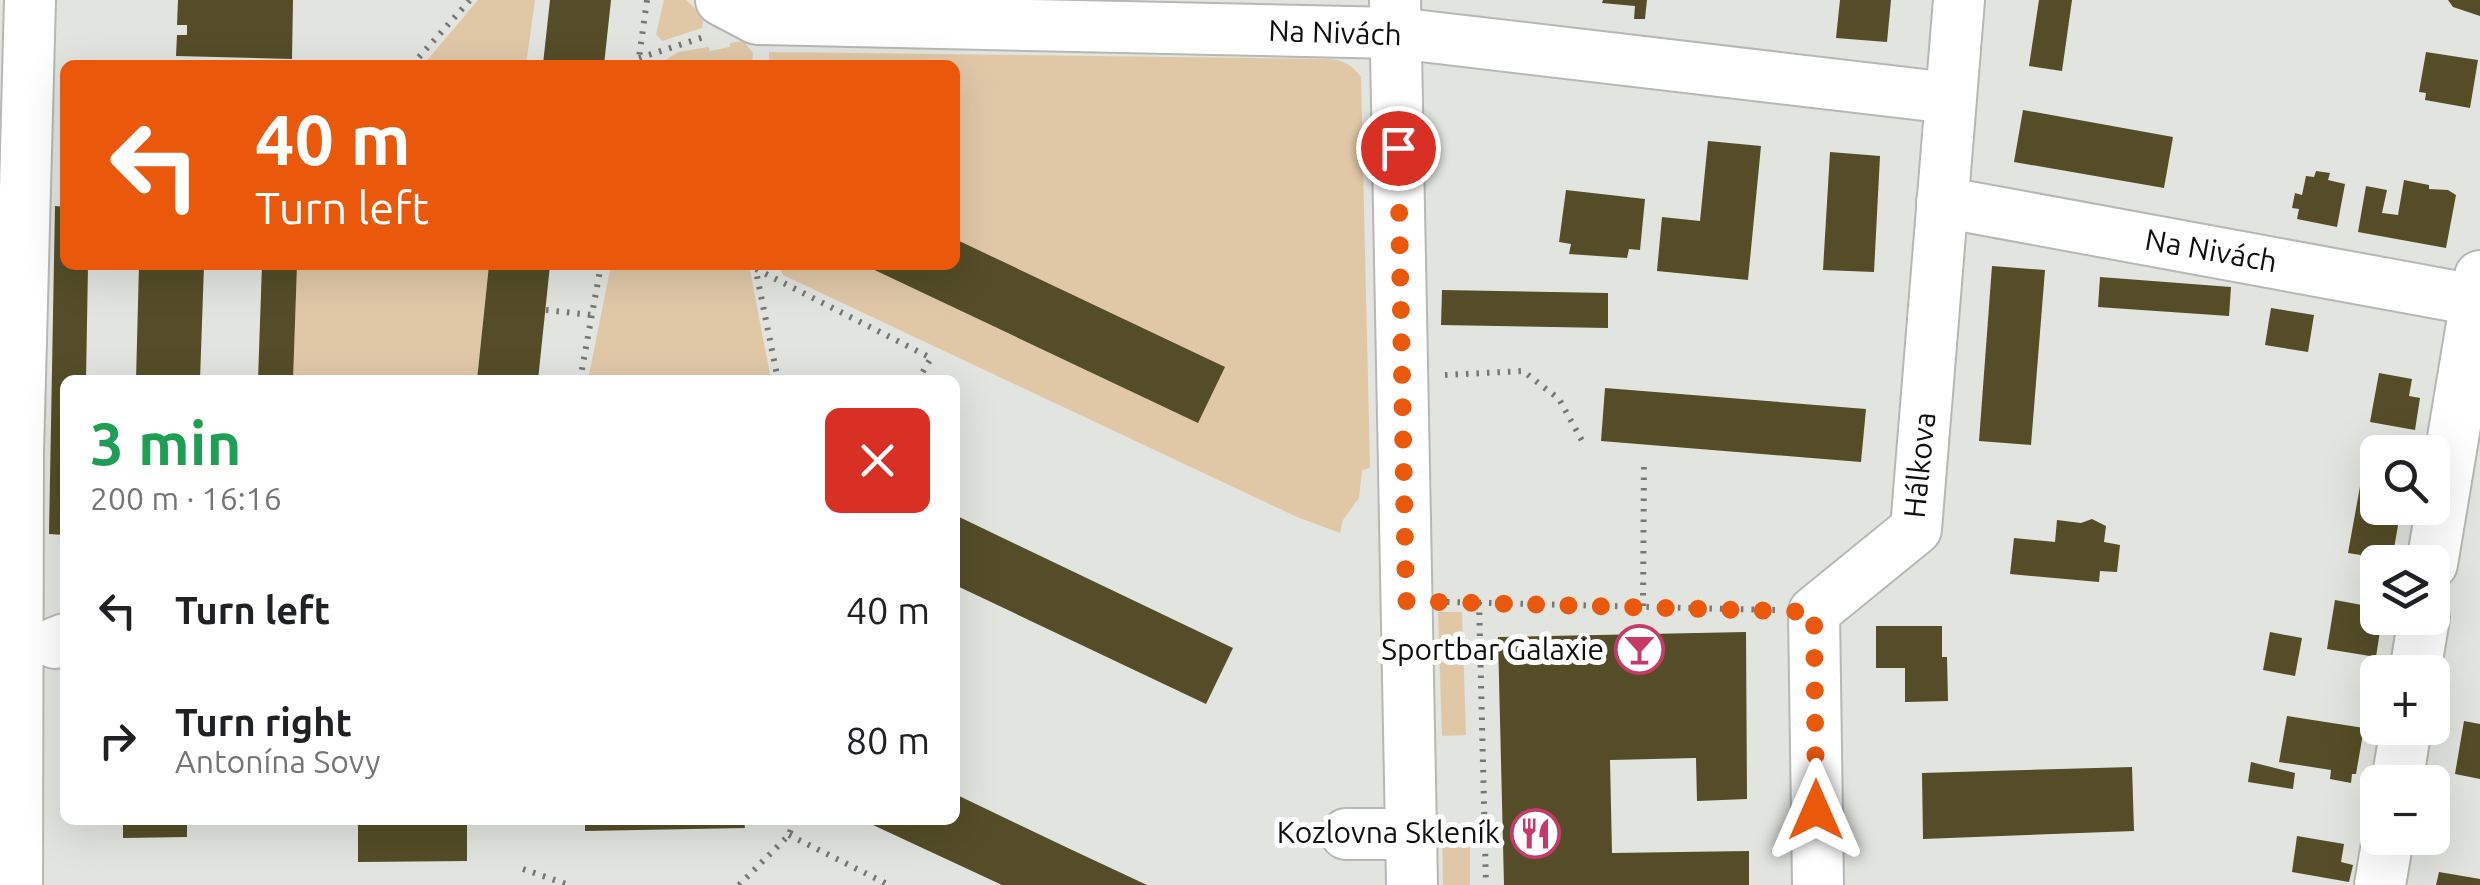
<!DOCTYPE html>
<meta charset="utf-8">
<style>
body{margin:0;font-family:Ubuntu,sans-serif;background:#f2f2f2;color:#202124;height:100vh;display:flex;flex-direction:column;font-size:38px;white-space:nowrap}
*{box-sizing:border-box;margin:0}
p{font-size:32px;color:#757577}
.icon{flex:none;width:55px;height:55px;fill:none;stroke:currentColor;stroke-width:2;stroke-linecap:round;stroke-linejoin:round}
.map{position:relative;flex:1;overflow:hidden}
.drawer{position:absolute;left:60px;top:375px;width:900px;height:450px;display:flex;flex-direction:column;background:#fff;border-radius:15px;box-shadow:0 10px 40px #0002}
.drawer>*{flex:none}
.banner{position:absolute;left:60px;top:60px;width:900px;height:210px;border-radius:15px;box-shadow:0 10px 40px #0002;background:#ea580c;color:#fff;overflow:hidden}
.tools{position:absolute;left:2360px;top:435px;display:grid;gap:20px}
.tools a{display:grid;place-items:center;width:90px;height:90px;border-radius:15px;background:#fff;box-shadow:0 10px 40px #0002;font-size:50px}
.pin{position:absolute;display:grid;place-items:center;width:85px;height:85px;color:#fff;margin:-42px;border:5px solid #fff;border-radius:50%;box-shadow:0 2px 10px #0007}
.me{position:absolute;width:110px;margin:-55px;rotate:0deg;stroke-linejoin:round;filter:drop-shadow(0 0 8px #0008)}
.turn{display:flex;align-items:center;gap:35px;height:210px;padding:0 30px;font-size:45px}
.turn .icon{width:130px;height:130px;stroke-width:2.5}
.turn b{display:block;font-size:70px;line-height:85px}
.round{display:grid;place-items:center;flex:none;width:105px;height:105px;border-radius:15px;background:#f2f2f2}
.head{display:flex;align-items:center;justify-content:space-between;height:170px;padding:0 30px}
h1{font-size:60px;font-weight:700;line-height:75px;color:#1e9e55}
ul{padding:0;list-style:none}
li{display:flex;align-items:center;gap:30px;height:130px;padding:0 30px}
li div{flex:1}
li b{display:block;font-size:38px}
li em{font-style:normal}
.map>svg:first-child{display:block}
.green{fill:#e0c8a7}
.building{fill:#544d27}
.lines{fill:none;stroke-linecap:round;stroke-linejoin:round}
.minor-casing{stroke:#b6b8b4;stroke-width:54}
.path{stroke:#767774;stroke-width:6;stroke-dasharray:2.5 8;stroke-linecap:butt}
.minor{stroke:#fff;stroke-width:50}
.route{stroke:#ea580c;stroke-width:18;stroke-dasharray:0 32.4}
.labels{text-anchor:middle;stroke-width:10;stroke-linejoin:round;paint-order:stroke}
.street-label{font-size:30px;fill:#0f0f0e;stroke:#fff}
.poi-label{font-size:30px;fill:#0f0f0e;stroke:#fff;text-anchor:end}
</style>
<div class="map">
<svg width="2480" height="885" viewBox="0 0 2480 885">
<rect width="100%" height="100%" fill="#e2e4df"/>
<g class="green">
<polygon points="478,0 535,0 526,65 423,65"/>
<polygon points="664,0 686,0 704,17 702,28 662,41 656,34"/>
<polygon points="743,41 753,53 752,65 658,65 678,52 708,47 710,51 730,47 730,43"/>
<path d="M769,52L1331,59C1345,61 1352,65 1361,77L1370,468L1362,470L1359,498L1343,520L1340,533L1297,517L783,275L778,265H955V65H769Z"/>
<polygon points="297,265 489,265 477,380 293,380"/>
<polygon points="611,265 749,265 771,380 588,380"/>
<polygon points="1438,612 1462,612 1466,735 1442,736"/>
<polygon points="1470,826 1470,885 1443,885 1442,827"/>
</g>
<g class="building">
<polygon points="178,0 293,0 292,59 176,56 177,35 187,35 187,25 177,25"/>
<polygon points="550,0 611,0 604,65 526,65 526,61 543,64"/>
<polygon points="1603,0 1647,0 1645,19 1634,19 1635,6 1602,3"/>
<polygon points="1840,0 1891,0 1887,42 1836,38"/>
<polygon points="2039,0 2072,0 2062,71 2029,66"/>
<polygon points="2448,0 2480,0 2480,16 2453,7"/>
<polygon points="2426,52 2478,60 2470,108 2425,100 2426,93 2419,92"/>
<polygon points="2023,110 2173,137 2164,188 2014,162"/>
<polygon points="1708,141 1761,146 1748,280 1657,271 1662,217 1700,221"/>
<polygon points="1830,152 1880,156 1874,272 1823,270"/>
<polygon points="2316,171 2330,173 2328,180 2345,184 2337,227 2297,219 2299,209 2292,208 2295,193 2302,195 2306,176 2314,177"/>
<polygon points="2404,180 2429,185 2429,189 2448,190 2456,195 2446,248 2358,232 2366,186 2387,190 2382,213 2398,215"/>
<polygon points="1566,190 1645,199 1640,250 1629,249 1627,258 1569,254 1571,244 1559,242"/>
<polygon points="55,206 65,207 65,265 88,265 86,380 65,380 65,535 49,534"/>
<polygon points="955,239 1225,367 1198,423 864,265 955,265"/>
<polygon points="139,265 204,265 200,380 136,380"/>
<polygon points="262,265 297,265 293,380 258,380"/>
<polygon points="489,265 550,265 538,380 477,380"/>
<polygon points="1992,266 2045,270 2031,445 1979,441"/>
<polygon points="2100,277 2231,287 2229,316 2098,307"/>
<polygon points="1442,290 1608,293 1608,328 1441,325"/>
<polygon points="2271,308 2314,315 2308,352 2265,345"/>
<polygon points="2379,373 2412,379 2409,396 2420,398 2415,430 2370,422"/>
<polygon points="1605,388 1866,409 1861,462 1601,441"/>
<polygon points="2363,470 2378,472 2378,508 2401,508 2392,560 2348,553"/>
<polygon points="955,515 1233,648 1206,704 955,585"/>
<polygon points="2092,519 2106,526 2104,542 2120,545 2117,572 2100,571 2099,582 2010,574 2014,538 2055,542 2057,520 2081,523"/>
<polygon points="2335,600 2378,608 2378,618 2382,618 2376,657 2327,649"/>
<polygon points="1876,626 1942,626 1942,657 1947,657 1948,701 1905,702 1905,668 1876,668"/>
<polygon points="1746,632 1747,799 1697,801 1696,758 1610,760 1612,853 1749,851 1749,885 1504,885 1498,637"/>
<polygon points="2270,632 2302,638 2295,676 2263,670"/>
<polygon points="2287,716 2364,728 2356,774 2352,774 2351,783 2330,779 2331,770 2279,762"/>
<polygon points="2464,721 2480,724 2480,779 2455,774"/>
<polygon points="2251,762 2295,773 2293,789 2248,782"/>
<polygon points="2132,767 2134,831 1923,839 1922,773"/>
<polygon points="955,794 1070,849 1147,885 1002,885 873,825 875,820 955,820"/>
<polygon points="123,820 187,820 187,837 123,838"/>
<polygon points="358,820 467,820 467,861 358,862"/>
<polygon points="585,820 744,820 745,828 585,831"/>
<polygon points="2297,836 2344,844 2341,862 2353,865 2349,882 2292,872"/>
<polygon points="2439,872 2480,879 2480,885 2436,885"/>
</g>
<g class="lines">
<defs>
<g id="minor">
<polyline points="721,0 757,19 1396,33 1950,98"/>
<polyline points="1395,0 1412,885"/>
<polyline points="1942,202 2480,301"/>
<polyline points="2432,564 2480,276"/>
<polyline points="55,643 65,639"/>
<polyline points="2415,672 2424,618"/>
<polyline points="2397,782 2406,728"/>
<polyline points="1346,834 1411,834"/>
<polyline points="17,885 18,453 30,0"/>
<polyline points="1818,885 1814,612 1916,529 1959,0"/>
<polyline points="2380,885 2388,838"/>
</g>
</defs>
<use href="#minor" class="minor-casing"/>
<g class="path">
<polyline points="639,58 704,37"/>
<polyline points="412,65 470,0"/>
<polyline points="638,65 647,0"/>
<polyline points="755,266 778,380"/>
<polyline points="756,269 931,358 918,380"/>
<polyline points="546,310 592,315"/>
<polyline points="1445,375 1523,371 1559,399 1585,446"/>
<polyline points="580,380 601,265"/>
<polyline points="1447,602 1775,610"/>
<polyline points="1479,602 1486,885"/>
<polyline points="1643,606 1644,461"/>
<polyline points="789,835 889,885"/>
<polyline points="523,869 569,885"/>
<polyline points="739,885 789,835 794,820"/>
</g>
<use href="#minor" class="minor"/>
</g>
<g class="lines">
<polyline class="route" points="1398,148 1406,601 1814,612 1816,810"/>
</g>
<defs>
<symbol id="bar-ring" viewBox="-11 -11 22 22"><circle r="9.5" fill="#fff" stroke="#c73a68" stroke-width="1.5"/><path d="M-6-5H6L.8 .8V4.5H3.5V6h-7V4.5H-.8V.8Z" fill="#c73a68"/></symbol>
<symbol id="restaurant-ring" viewBox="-11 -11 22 22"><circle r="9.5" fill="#fff" stroke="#c73a68" stroke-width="1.5"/><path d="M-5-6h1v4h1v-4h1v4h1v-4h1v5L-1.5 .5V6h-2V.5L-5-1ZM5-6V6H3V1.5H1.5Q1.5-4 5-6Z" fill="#c73a68"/></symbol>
</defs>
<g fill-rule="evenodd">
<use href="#bar-ring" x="1612" y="622" width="55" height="55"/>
<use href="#restaurant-ring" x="1508" y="806" width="55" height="55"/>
</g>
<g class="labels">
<g class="street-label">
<text transform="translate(1335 33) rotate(2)" y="10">Na Nivách</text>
<text transform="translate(2211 251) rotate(10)" y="10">Na Nivách</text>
<text transform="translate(1920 465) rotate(-84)" y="10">Hálkova</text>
</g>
<g class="poi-label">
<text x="1604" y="660">Sportbar Galaxie</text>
<text x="1500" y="843">Kozlovna Skleník</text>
</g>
</g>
</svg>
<div class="tools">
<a><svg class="icon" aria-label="search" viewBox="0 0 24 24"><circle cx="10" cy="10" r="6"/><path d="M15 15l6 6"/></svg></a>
<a><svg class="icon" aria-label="layers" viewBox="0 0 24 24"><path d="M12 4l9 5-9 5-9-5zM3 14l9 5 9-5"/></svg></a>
<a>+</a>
<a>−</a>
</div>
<div class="pin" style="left:1398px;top:148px;background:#d93025"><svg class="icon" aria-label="arrive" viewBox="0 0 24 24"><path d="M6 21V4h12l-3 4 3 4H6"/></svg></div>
<svg class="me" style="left:1816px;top:810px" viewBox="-20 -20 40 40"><path d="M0-17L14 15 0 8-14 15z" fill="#ea580c" stroke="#fff" stroke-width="4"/></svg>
<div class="banner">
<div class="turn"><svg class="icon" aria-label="left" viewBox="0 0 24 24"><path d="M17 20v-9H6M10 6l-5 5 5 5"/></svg><div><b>40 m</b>Turn left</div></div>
</div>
<section class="drawer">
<div class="head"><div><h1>3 min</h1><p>200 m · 16:16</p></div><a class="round" style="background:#d93025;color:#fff"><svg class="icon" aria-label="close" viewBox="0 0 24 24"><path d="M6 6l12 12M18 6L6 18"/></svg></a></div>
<ul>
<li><svg class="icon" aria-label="left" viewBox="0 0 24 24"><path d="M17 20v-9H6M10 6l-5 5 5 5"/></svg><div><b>Turn left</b></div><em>40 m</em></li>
<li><svg class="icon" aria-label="right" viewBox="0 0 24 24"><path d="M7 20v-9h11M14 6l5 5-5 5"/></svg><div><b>Turn right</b><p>Antonína Sovy</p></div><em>80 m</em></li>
</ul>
</section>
</div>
